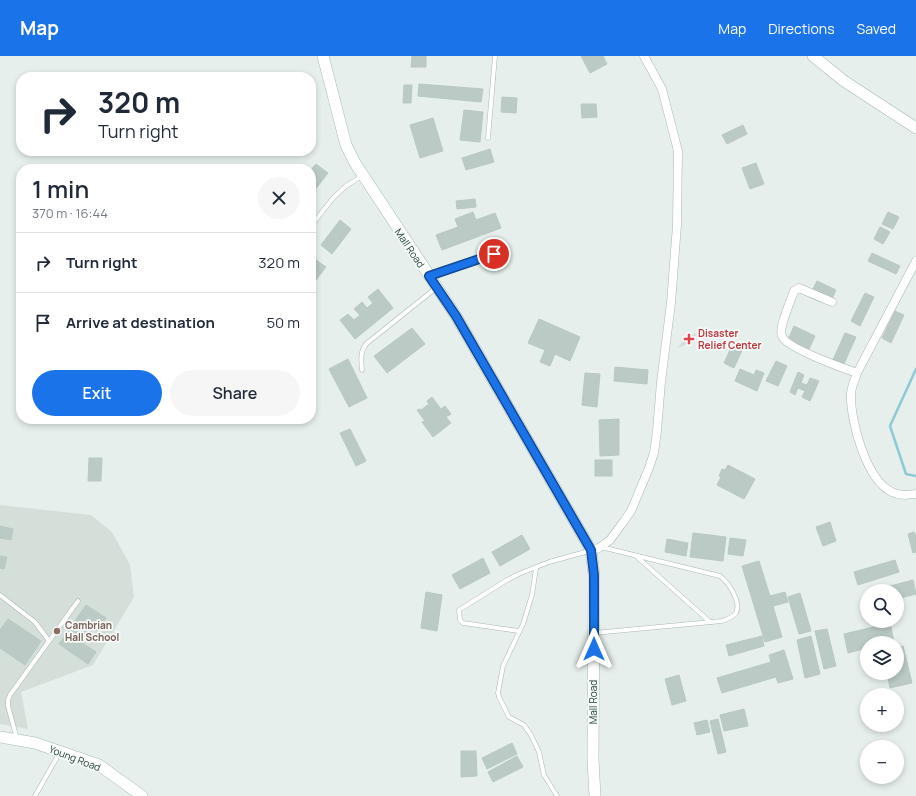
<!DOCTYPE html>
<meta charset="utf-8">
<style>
body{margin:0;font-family:Manrope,sans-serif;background:#f6f6f7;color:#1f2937;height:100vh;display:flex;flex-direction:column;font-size:15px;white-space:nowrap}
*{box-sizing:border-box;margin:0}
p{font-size:13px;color:#747a83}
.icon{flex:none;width:22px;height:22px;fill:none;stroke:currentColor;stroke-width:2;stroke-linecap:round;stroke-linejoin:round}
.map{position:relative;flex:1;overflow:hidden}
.sheet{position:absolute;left:16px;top:108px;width:300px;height:260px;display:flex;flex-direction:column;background:#fff;border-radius:16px;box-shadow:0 2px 6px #0003}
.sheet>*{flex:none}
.banner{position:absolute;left:16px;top:16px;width:300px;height:84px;border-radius:16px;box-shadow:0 2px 6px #0003;background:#fff;color:#1f2937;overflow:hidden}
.tools{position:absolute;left:860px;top:528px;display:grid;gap:8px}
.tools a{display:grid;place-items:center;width:44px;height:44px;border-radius:50%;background:#fff;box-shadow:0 2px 6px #0003;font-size:20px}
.pin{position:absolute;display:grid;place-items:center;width:34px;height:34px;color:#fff;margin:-17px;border:2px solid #fff;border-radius:50%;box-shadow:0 1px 4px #0007}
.me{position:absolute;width:44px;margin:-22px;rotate:0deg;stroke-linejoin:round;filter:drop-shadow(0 0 3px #0008)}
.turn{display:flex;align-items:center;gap:14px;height:84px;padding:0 16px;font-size:18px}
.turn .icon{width:52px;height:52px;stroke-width:2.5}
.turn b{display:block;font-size:28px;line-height:34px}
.round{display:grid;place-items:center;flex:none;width:42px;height:42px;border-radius:21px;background:#f6f6f7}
.overview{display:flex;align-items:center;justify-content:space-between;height:68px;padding:0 16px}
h1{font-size:24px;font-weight:600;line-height:30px}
.button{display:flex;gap:8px;margin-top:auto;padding:8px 16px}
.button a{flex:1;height:46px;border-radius:24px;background:#1a73e8;color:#fff;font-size:16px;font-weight:600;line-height:46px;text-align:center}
.button a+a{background:#f6f6f7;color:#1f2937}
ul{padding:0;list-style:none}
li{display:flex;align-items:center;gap:12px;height:60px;padding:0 16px;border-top:1px solid #e0e1e3}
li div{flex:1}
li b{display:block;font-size:15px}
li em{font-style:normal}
header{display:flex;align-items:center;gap:24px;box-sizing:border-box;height:56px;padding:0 20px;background:#1a73e8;color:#fff}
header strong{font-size:19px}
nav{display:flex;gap:22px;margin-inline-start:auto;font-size:14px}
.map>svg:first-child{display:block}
.built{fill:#d4dfda}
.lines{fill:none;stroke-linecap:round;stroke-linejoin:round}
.stream{stroke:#8ec9d4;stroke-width:2.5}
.building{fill:#bbcac4;stroke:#b8c9c2}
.lane-casing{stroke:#a8b8b2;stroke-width:5}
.street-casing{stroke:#a8b8b2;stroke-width:9}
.secondary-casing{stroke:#a4bbb3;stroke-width:12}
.lane{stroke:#fff;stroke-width:4}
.street{stroke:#fff;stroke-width:8}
.secondary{stroke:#fff;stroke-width:11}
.route-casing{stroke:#114b97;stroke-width:10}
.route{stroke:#1a73e8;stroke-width:7}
.health-dot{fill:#e0444e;stroke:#f7fbf9;stroke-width:1.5}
.education-dot{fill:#8d6e63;stroke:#f7fbf9;stroke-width:1.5}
.labels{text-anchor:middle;stroke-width:3.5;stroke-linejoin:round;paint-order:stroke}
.street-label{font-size:10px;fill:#24423a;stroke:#f7fbf9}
.health-label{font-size:10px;font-weight:bold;fill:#be3a42;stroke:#f7fbf9;text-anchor:start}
.education-label{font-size:10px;font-weight:bold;fill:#785e54;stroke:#f7fbf9;text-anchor:start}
</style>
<header>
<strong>Map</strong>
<nav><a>Map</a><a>Directions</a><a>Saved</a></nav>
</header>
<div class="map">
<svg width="916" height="740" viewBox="0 0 916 740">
<rect width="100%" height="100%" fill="#e6efeb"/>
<g class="built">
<polygon points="697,277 694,285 678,292 685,281"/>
<polygon points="0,449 91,459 112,476 130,509 134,541 93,609 21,636 28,673 0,668"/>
</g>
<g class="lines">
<polyline class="stream" points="916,313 890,370 906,418 916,420"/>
</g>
<g class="building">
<polygon points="412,0 426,0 426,11 411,11"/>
<polygon points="581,0 603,0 607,8 590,17"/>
<polygon points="419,28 483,33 481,46 418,40"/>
<polygon points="404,29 412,29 411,47 403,47"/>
<polygon points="502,41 517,42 516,57 501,56"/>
<polygon points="581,48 596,48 597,61 582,62"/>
<polygon points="464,54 483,56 480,86 460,84"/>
<polygon points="433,62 443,95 420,102 410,69"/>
<polygon points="743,69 747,78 727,88 722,79"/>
<polygon points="490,93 494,106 466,114 462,102"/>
<polygon points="756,107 764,128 750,133 742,112"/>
<polygon points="316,108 328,117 311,139 311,123 315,117 311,114"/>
<polygon points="475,143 476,151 457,153 456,145"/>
<polygon points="473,156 476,164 495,157 501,172 442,194 436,179 458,171 455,163"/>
<polygon points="888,156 899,161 893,173 882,168"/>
<polygon points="340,164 351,173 332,198 321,189"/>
<polygon points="880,171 890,176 883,188 874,183"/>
<polygon points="872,197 900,210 896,218 868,205"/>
<polygon points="312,201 326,211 313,228 311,227 311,202"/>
<polygon points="817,225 836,234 832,243 825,239 821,246 809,241"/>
<polygon points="378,233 393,252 355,283 340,264 348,258 354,264 360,259 354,253 362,246 367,252 373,247 368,241"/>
<polygon points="865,237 874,241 860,270 851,265"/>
<polygon points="895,255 904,259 891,287 882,282"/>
<polygon points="539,263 580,281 570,305 555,298 550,310 540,306 545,294 528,287"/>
<polygon points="794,270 815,280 809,293 788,284"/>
<polygon points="412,272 425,288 387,317 374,300"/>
<polygon points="845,277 856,281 843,310 832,306"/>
<polygon points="734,285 744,290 734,312 724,307"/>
<polygon points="348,303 367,342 349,351 329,313"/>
<polygon points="776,305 787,310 778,330 766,325"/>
<polygon points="615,311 648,314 647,328 614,325"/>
<polygon points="740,313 754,319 756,314 764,317 757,335 735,325"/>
<polygon points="798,316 804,319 801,327 807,329 810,322 819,325 810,345 802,341 805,335 798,332 795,339 790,336"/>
<polygon points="585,317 600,318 597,351 582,349"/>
<polygon points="432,341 441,353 445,350 451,358 446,361 451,367 433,381 422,366 425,365 417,354 420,353 421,354 429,348 427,345"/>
<polygon points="619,363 619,399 600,400 599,364"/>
<polygon points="350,373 366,405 356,410 340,377"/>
<polygon points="89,402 102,402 101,425 88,425"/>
<rect x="595" y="404" width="17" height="16"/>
<polygon points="728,409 755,423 744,443 717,429 721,421 719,420 722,413 725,414"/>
<polygon points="830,466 836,485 823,490 816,471"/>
<polygon points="0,470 13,473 11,484 0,482"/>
<polygon points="914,476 916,480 916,496 913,497 908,478"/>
<polygon points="693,477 726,481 723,505 690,501"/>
<polygon points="522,479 530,493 500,510 492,496"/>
<polygon points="730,482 746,484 743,500 728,498"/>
<polygon points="667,483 688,487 686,500 665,496"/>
<polygon points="0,500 7,501 4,513 0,512"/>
<polygon points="483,502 490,517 460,533 452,519"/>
<polygon points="895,504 899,516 858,529 854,516"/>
<polygon points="759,505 770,540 785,536 788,546 773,550 782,581 765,586 742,510"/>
<polygon points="913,524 916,538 897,543 897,535 871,535"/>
<polygon points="426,536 442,539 437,575 421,572"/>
<polygon points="800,537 811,575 799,578 788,541"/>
<polygon points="86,549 106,562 97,575 90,570 79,585 96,596 88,608 59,588"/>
<polygon points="8,563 41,585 25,609 0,592 0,574"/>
<polygon points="890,567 894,586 867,587 867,592 848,597 844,578"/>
<polygon points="827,573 836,610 824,613 815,575"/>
<polygon points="762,580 764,590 729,600 726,589"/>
<polygon points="811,580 820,618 805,622 797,584"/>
<polygon points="903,590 912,627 890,632 887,617 897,617 897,592"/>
<polygon points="784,594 793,623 778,627 776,621 722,637 717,622 771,606 769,599"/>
<polygon points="679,619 686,645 672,649 665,623"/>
<polygon points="744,653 748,670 724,675 720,659"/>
<polygon points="718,663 726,696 718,698 710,665"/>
<polygon points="707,664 710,676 697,679 694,667"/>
<polygon points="512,687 517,698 487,713 482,702"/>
<polygon points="461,695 476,695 477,720 461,721"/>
<polygon points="517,700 523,711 493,726 488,716"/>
</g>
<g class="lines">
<defs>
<g id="lane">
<polyline points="488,82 495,0"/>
<polyline points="311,170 334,141 346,130 362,120"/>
<polyline points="430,219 494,198"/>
<path d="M362,314C361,304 360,296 366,288L436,232"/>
<polyline points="636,500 710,566"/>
<polyline points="536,512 532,539 523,568 503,610 498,637 499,641 509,661 524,669 531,679 539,696 544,719 557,740"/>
<polyline points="0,539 35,566 49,585"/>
<polyline points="519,575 463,567 460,564 459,554 507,524 521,517 549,506 589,495"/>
<path d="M594,577L722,565C727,563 734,561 736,557C742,546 728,526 720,520L601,491"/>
<polyline points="17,683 8,650 8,644 10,639 78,545"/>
<polyline points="35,740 60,696"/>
</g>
<g id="street">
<path d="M916,205L857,317C855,324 851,331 851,338C850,364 866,424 892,436C900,440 907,439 916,438"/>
<path d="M832,246L799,232L794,235C791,245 778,272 782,280C786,292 843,312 857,317"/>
<polyline points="591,494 599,492 610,484 624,465 631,455 649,412 654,397 657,375 661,326 671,247 677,169 678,95 662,33 644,0"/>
</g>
<g id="secondary">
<polyline points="323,0 346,89 355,107 456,260 591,494 594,519 593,704 595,740"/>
<polyline points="813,0 844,25 916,72"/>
<polyline points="0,681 35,687 99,709 142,740"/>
</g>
</defs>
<use href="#lane" class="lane-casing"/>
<use href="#street" class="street-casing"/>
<use href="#secondary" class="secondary-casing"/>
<use href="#lane" class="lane"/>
<use href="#street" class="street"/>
<use href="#secondary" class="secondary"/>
</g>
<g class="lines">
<defs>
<polyline id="route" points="494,198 429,220 456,260 591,494 594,519 594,593"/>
</defs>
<use href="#route" class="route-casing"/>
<use href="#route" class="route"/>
</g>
<path class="health-dot" d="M687 277h4v4h4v4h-4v4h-4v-4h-4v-4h4z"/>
<circle class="education-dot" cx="57" cy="575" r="4"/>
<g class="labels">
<g class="street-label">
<text transform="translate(410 192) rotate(56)" y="4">Mall Road</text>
<text transform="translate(593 646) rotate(-90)" y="4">Mall Road</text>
<text transform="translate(75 702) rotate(21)" y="4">Young Road</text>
</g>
<g class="health-label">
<text x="698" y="281">Disaster<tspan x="698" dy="12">Relief Center</tspan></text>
</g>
<g class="education-label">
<text x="65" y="573">Cambrian<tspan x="65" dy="12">Hall School</tspan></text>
</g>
</g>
</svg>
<div class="tools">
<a><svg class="icon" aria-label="search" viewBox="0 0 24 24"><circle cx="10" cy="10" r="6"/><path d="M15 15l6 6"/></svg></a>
<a><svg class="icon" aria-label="layers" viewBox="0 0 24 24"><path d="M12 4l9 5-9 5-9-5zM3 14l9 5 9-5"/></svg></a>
<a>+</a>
<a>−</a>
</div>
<div class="pin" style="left:494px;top:198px;background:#d93025"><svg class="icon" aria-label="arrive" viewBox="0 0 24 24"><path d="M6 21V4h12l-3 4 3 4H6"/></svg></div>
<svg class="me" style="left:594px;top:593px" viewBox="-20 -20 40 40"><path d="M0-17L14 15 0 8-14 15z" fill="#1a73e8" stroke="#fff" stroke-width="4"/></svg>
<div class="banner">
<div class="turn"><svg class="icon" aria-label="right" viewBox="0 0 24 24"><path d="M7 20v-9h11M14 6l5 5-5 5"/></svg><div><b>320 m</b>Turn right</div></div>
</div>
<section class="sheet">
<div class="overview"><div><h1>1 min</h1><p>370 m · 16:44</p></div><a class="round"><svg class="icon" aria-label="close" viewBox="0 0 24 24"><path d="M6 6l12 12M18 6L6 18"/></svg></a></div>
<ul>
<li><svg class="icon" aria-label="right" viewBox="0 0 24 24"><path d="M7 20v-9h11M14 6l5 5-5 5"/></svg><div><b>Turn right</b></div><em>320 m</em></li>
<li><svg class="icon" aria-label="arrive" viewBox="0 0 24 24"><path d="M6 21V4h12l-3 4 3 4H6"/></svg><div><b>Arrive at destination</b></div><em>50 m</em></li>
</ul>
<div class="button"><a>Exit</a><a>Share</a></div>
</section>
</div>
